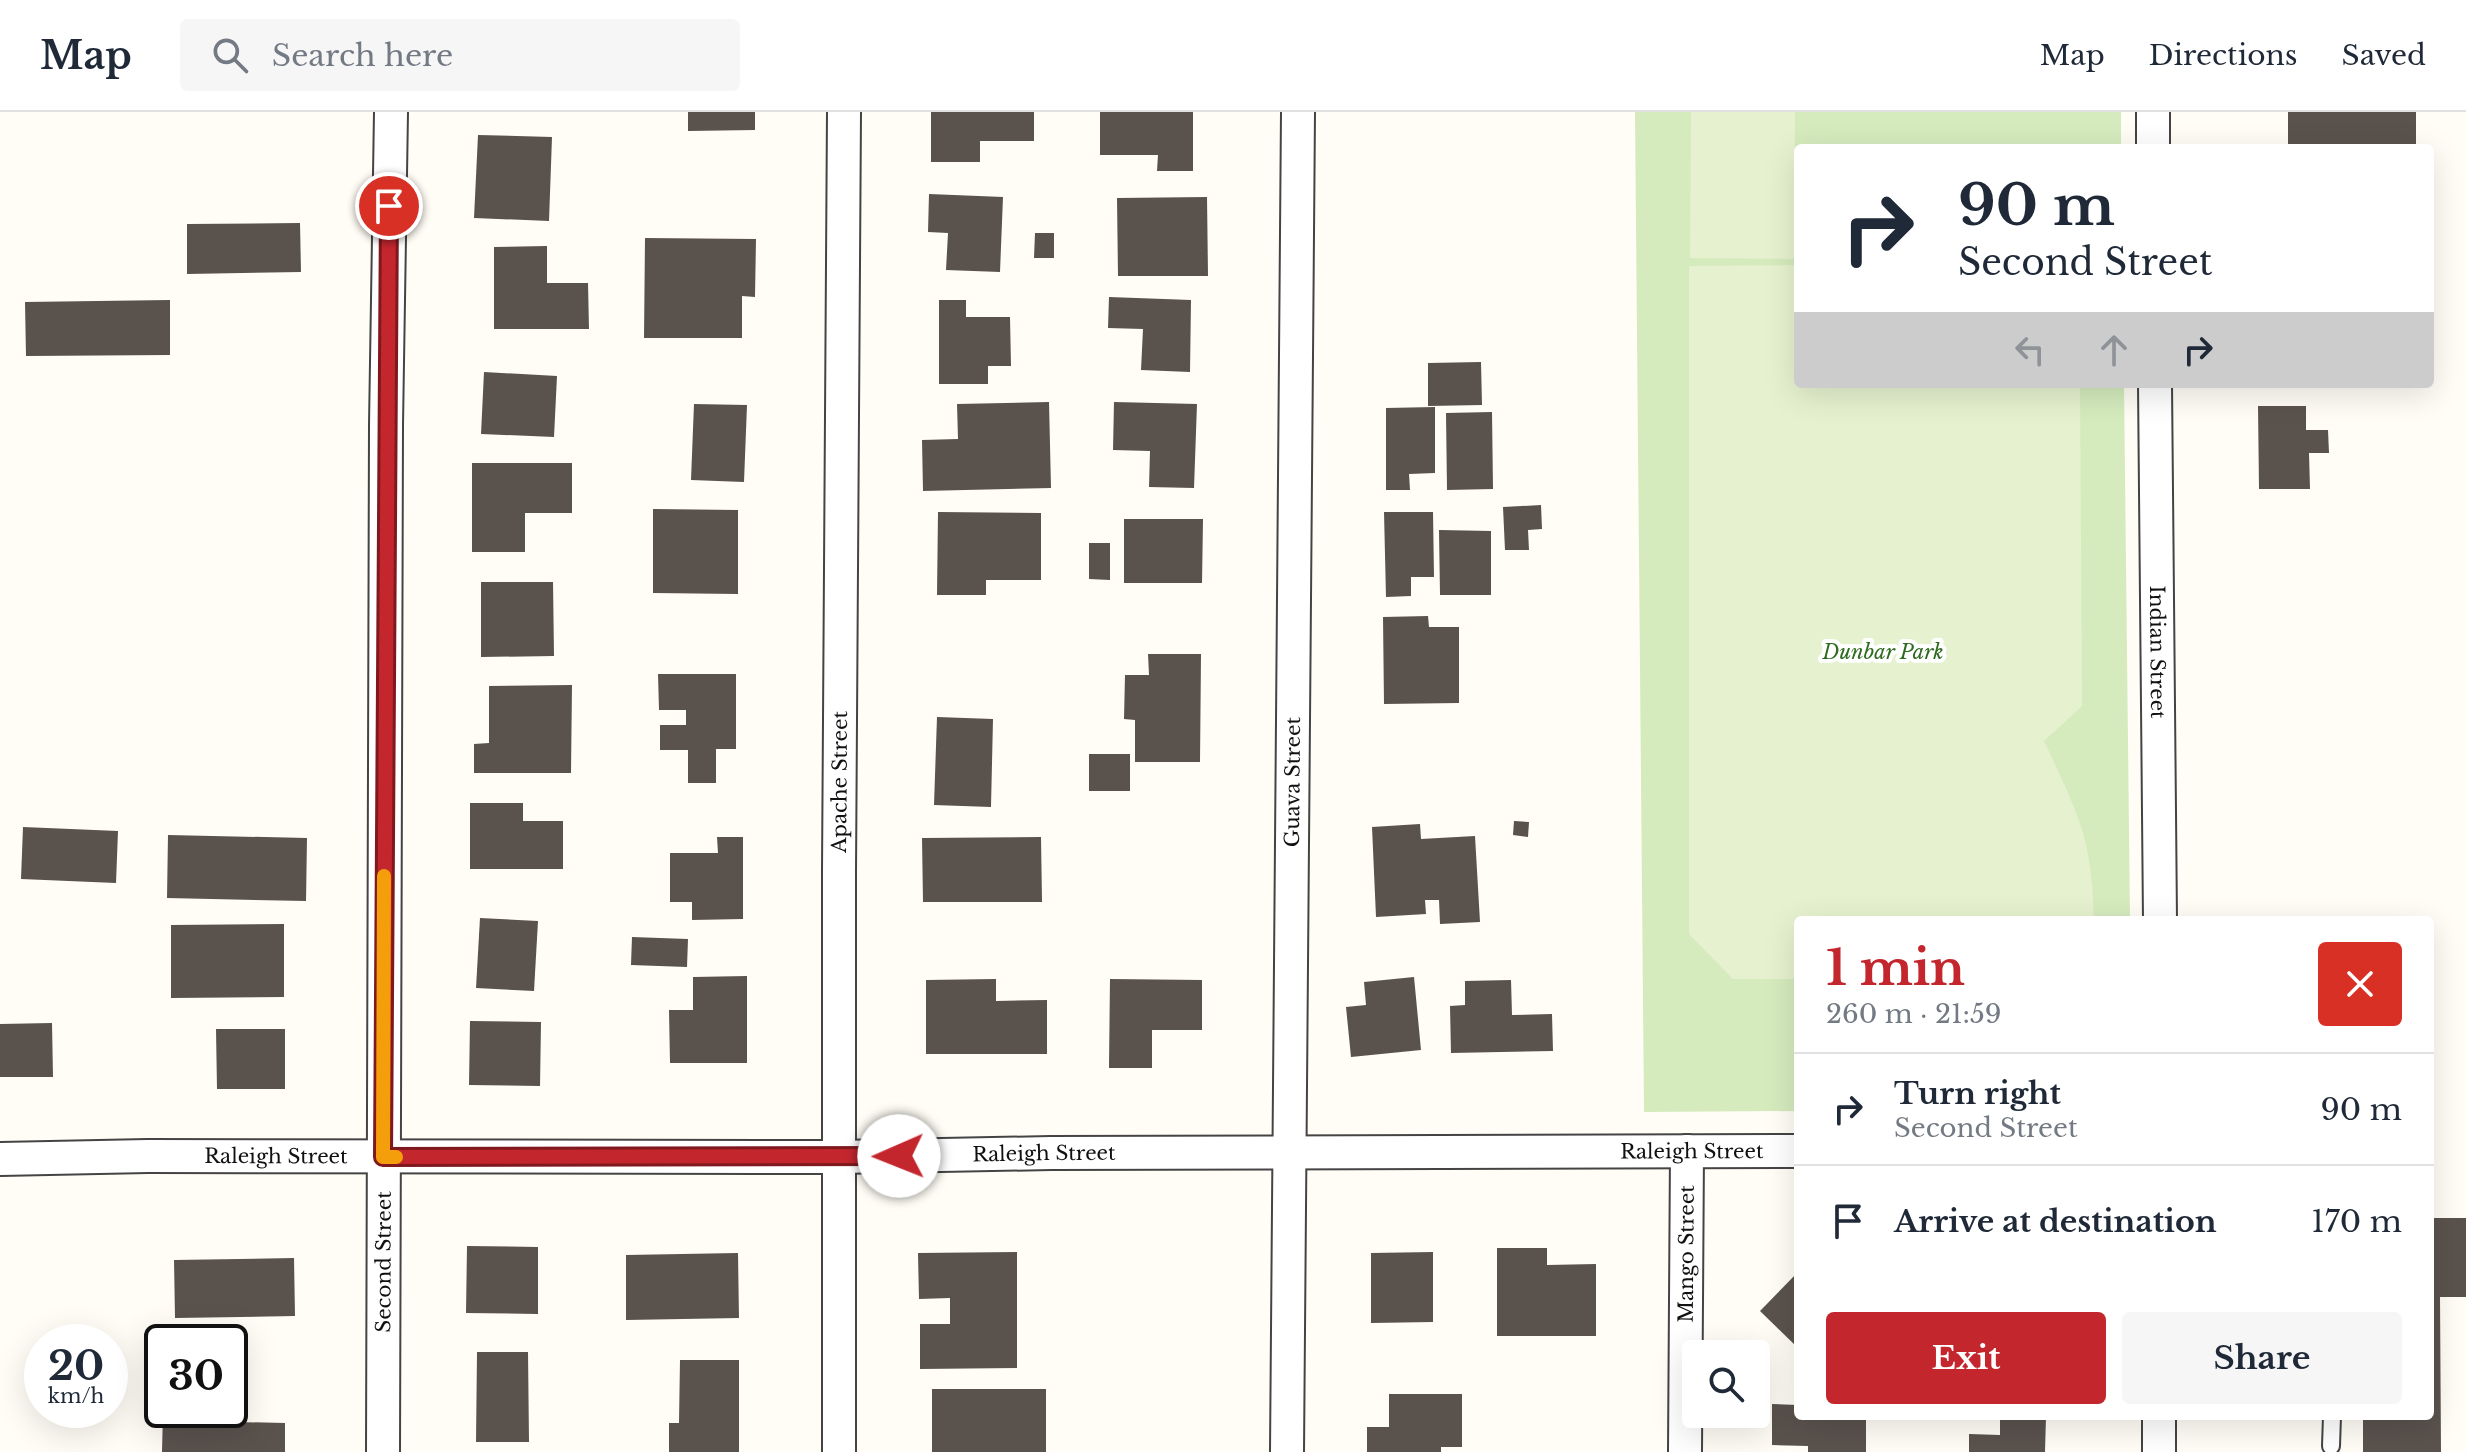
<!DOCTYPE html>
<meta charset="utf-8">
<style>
body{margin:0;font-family:"Libre Baskerville",serif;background:#f6f6f7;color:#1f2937;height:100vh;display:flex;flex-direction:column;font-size:30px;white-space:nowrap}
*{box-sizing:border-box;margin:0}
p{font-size:26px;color:#747a83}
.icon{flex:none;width:44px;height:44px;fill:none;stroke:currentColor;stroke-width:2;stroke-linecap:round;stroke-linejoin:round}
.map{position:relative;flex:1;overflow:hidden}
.side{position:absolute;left:1794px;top:804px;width:640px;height:504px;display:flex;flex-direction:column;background:#fff;border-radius:8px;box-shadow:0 8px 32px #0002}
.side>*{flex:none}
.top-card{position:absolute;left:1794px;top:32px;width:640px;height:244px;border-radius:8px;box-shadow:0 8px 32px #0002;background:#fff;color:#1f2937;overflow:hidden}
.controls{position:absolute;left:1682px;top:1228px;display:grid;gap:16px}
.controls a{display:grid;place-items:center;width:88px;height:88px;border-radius:8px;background:#fff;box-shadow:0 8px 32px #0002;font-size:40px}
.speed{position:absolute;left:24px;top:1212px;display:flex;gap:16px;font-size:40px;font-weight:700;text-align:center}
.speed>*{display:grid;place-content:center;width:104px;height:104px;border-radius:50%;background:#fff;box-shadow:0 8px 32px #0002;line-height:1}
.speed small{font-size:20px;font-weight:400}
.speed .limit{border:4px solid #111;border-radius:12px;background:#fff;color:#111}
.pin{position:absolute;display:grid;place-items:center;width:68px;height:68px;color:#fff;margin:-34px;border:4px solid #fff;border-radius:50%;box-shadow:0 2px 8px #0007}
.me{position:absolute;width:88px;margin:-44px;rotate:269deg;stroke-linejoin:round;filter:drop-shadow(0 0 6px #0008)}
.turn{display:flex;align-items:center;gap:28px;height:168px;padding:0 32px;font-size:36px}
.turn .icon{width:104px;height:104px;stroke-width:2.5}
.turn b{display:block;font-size:56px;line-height:68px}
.lanes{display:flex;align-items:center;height:76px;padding:0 32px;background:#0003;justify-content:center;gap:40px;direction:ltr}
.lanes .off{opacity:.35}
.round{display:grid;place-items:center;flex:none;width:84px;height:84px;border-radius:8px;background:#f6f6f7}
.head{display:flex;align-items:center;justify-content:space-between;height:136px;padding:0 32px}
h1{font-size:48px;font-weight:800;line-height:60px;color:#c4262e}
.button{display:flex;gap:16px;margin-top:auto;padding:16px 32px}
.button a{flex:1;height:92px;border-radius:8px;background:#c4262e;color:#fff;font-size:32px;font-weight:800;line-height:92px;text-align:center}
.button a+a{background:#f6f6f7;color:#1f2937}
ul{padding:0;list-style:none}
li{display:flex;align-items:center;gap:24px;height:112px;padding:0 32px;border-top:2px solid #e0e1e3}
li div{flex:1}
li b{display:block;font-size:30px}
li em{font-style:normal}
header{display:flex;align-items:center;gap:48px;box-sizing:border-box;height:112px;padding:0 40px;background:#fff;border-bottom:2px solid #e0e1e3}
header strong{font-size:38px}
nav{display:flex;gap:44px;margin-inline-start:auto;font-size:28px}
.search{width:560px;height:72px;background:#f6f6f7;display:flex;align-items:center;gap:20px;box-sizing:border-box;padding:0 28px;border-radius:8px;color:#747a83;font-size:30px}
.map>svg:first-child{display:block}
.green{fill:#d5ebbd}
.pitch{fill:#e6f2cf}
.building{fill:#5a524d}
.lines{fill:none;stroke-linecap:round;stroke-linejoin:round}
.service-casing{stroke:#444;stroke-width:20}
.minor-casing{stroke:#444;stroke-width:36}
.service{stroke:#fff;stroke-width:16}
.minor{stroke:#fff;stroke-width:32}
.route-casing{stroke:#7f191e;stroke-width:20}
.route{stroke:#c4262e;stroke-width:14}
.slow{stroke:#f59e0b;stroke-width:14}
.labels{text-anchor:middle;stroke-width:8;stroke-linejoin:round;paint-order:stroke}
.park-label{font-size:20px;font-style:italic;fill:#2f6b1f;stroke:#fff}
.street-label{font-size:20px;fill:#111;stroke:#fff}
</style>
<header>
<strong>Map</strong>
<div class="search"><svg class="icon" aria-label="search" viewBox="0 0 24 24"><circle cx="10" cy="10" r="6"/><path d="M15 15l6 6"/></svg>Search here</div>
<nav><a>Map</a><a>Directions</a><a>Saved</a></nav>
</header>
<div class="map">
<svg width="2466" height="1340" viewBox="0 0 2466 1340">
<rect width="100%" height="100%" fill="#fffdf5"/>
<polygon class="green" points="1635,0 2121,0 2121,36 1798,36 1798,272 2124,272 2130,808 1798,808 1798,999 1644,1000"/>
<g class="pitch">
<polygon points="1691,0 1795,0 1794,147 1690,146"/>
<path d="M1798,153V272H2080L2082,594L2044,629C2058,659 2073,689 2083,721C2091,749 2093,779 2094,808H1798V867H1733L1689,822V154Z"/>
</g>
<g class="building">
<polygon points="688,0 755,0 755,18 688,19"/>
<polygon points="931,0 1034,0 1034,29 980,29 980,50 931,50"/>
<polygon points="1100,0 1193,0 1193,59 1157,59 1158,43 1100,43"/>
<rect x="2288" y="0" width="128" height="36"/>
<polygon points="478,23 552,25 549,109 474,106"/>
<polygon points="929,82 1003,85 1000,160 946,158 948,121 928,120"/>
<polygon points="1207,85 1208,164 1118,164 1117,86"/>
<polygon points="300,111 301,160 187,162 187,112"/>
<polygon points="1035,121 1054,121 1054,146 1034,146"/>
<polygon points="645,126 756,127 755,185 742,184 742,226 644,226"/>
<polygon points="547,134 547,171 588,171 589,217 494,217 494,135"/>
<polygon points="1109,185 1191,188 1190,260 1141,258 1143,217 1108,216"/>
<polygon points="170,188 170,243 26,244 25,190"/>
<polygon points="939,188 966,188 966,205 1010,205 1011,254 988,254 988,272 939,272"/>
<polygon points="1481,250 1482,293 1428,294 1428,251"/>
<polygon points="484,260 557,264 554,325 481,322"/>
<polygon points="1049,290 1051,376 923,379 922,328 958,327 957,292"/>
<polygon points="1114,290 1197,292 1194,376 1149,375 1150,339 1113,338"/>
<polygon points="694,292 747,293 744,370 691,368"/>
<polygon points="2258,294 2306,294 2306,318 2328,318 2329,341 2309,341 2310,377 2259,377"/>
<polygon points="1435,295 1435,361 1409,362 1410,378 1386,378 1386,296"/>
<polygon points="1492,300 1493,377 1447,378 1446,301"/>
<polygon points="472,351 572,351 572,401 525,401 525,440 472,440"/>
<polygon points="1541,393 1542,417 1528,418 1529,438 1505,438 1503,395"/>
<polygon points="653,397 738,398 738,482 653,481"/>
<polygon points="938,400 1041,401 1041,468 986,468 986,483 937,483"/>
<polygon points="1384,400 1433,400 1434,465 1411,465 1411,484 1386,485"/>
<polygon points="1124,407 1203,407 1202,471 1124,471"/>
<polygon points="1439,418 1491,419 1491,483 1440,483"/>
<polygon points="1089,431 1110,431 1110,468 1089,467"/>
<polygon points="481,470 553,470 554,544 481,545"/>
<polygon points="1428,504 1429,515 1459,515 1459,591 1384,592 1383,505"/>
<polygon points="1148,542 1201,542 1200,650 1135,650 1135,608 1124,607 1125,563 1149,563"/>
<polygon points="658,562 736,562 736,637 716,637 716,671 688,671 688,638 660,638 660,613 686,613 686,598 659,598"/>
<polygon points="572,573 571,661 474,661 474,632 489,631 489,574"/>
<polygon points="937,605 993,607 991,695 934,693"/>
<rect x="1089" y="642" width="41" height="37"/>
<polygon points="470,691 523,691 523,709 563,709 563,757 470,757"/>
<polygon points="1514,709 1529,710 1528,725 1513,723"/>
<polygon points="1420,712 1421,727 1475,724 1480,810 1440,812 1439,788 1425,788 1426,802 1376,805 1372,715"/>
<polygon points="23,715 118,719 116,771 21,767"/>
<polygon points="168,723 307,726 306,789 167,786"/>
<polygon points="717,725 743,725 743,807 692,808 692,790 670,790 670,741 718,741"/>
<polygon points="1041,725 1042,790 923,790 922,726"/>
<polygon points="480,806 538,809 534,879 476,876"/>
<polygon points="284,812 284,885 171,886 171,813"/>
<polygon points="632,825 688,827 687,855 631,853"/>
<polygon points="747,864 747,951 670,951 669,898 693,898 693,865"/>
<polygon points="1414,865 1421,938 1351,945 1346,895 1366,893 1364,870"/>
<polygon points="996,867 996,889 1047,888 1047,942 926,942 926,868"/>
<polygon points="1110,867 1202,868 1202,918 1152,918 1152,956 1109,956"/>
<polygon points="1511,868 1512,903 1552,902 1553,939 1451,941 1450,894 1465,893 1465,869"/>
<polygon points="470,909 541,910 540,974 469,973"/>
<polygon points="52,911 53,965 0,965 0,912"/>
<polygon points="216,917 285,917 285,977 217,977"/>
<polygon points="2430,1106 2466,1106 2466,1185 2440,1185 2441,1340 2363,1340 2363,1304 2430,1304"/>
<polygon points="467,1134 538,1135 538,1202 466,1201"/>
<polygon points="1497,1136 1547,1136 1547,1153 1596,1152 1596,1224 1497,1224"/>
<polygon points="1017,1140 1017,1256 920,1257 920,1212 950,1212 950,1186 919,1187 918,1141"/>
<polygon points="1433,1140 1433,1210 1371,1211 1371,1141"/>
<polygon points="738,1141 739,1206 626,1208 626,1143"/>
<polygon points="294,1146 295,1204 175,1206 174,1148"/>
<polygon points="1798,1160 1798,1236 1760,1199"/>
<polygon points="477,1240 528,1240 529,1330 476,1330"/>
<polygon points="680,1248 739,1248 739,1340 669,1340 669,1311 679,1311"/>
<polygon points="230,1276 237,1276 236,1310 285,1311 285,1340 162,1340 163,1298 230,1298"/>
<rect x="932" y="1277" width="114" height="63"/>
<polygon points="1389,1282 1462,1282 1462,1335 1441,1335 1441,1340 1367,1340 1367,1315 1389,1315"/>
<polygon points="1772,1292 1798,1293 1798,1304 1866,1304 1866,1340 1808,1340 1808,1334 1772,1333"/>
<polygon points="2000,1304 2046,1304 2045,1340 1969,1340 1969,1322 2000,1323"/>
</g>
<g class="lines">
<defs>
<polyline id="service" points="2331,1334 2332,1304"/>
<g id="minor">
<polyline points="2153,0 2153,36"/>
<path id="s1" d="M2155,272L2160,808"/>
<path id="s2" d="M0,1047L148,1044L838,1045L1051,1041L1798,1039"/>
<path id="s3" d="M383,1340L386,313L391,0"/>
<path id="s4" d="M839,1340V760L844,0"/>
<path id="s5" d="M1287,1340L1298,0"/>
<path id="s6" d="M1685,1340L1687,1039"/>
<polyline points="2159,1340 2159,1304"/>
</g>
</defs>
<use href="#service" class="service-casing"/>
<use href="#minor" class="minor-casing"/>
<use href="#service" class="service"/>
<use href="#minor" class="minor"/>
</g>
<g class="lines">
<defs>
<polyline id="route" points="389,94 383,1045 899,1044"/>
</defs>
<use href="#route" class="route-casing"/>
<use href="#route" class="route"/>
<polyline class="slow" points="384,764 383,1045 396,1045"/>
</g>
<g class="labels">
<g class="park-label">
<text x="1883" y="547">Dunbar Park</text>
</g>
<g class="street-label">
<text dy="7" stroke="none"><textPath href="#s1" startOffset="268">Indian Street</textPath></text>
<text dy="7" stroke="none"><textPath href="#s4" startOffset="670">Apache Street</textPath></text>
<text dy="7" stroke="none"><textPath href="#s5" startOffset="670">Guava Street</textPath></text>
<text dy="7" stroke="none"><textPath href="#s2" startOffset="1692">Raleigh Street</textPath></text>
<text dy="7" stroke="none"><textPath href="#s2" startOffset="1044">Raleigh Street</textPath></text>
<text dy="7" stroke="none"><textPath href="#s2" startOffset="276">Raleigh Street</textPath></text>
<text dy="7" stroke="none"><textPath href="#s6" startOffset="198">Mango Street</textPath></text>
<text dy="7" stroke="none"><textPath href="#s3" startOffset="190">Second Street</textPath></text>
</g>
</g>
</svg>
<div class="controls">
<a><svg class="icon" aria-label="search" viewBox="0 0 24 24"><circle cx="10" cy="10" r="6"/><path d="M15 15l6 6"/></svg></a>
</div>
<div class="speed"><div>20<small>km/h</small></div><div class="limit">30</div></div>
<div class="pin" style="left:389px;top:94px;background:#d93025"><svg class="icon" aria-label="arrive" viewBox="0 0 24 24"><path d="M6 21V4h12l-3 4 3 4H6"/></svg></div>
<svg class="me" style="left:899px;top:1044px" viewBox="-20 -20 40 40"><circle r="19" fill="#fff"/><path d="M0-13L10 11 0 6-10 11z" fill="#c4262e"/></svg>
<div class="top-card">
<div class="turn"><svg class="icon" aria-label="right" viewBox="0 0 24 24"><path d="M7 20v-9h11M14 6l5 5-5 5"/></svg><div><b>90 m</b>Second Street</div></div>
<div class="lanes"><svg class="icon off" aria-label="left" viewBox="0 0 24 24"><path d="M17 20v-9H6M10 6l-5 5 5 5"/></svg><svg class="icon off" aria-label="ahead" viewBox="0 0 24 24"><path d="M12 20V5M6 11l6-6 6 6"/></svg><svg class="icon" aria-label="right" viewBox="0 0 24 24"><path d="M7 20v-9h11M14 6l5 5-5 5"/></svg></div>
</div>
<section class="side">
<div class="head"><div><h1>1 min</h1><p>260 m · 21:59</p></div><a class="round" style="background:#d93025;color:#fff"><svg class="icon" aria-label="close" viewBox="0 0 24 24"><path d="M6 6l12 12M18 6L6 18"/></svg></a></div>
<ul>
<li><svg class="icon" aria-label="right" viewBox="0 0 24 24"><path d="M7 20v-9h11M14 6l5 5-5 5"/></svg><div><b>Turn right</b><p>Second Street</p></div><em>90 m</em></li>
<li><svg class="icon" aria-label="arrive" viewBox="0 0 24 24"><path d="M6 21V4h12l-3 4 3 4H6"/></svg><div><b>Arrive at destination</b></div><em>170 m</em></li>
</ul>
<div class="button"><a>Exit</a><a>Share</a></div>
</section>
</div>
